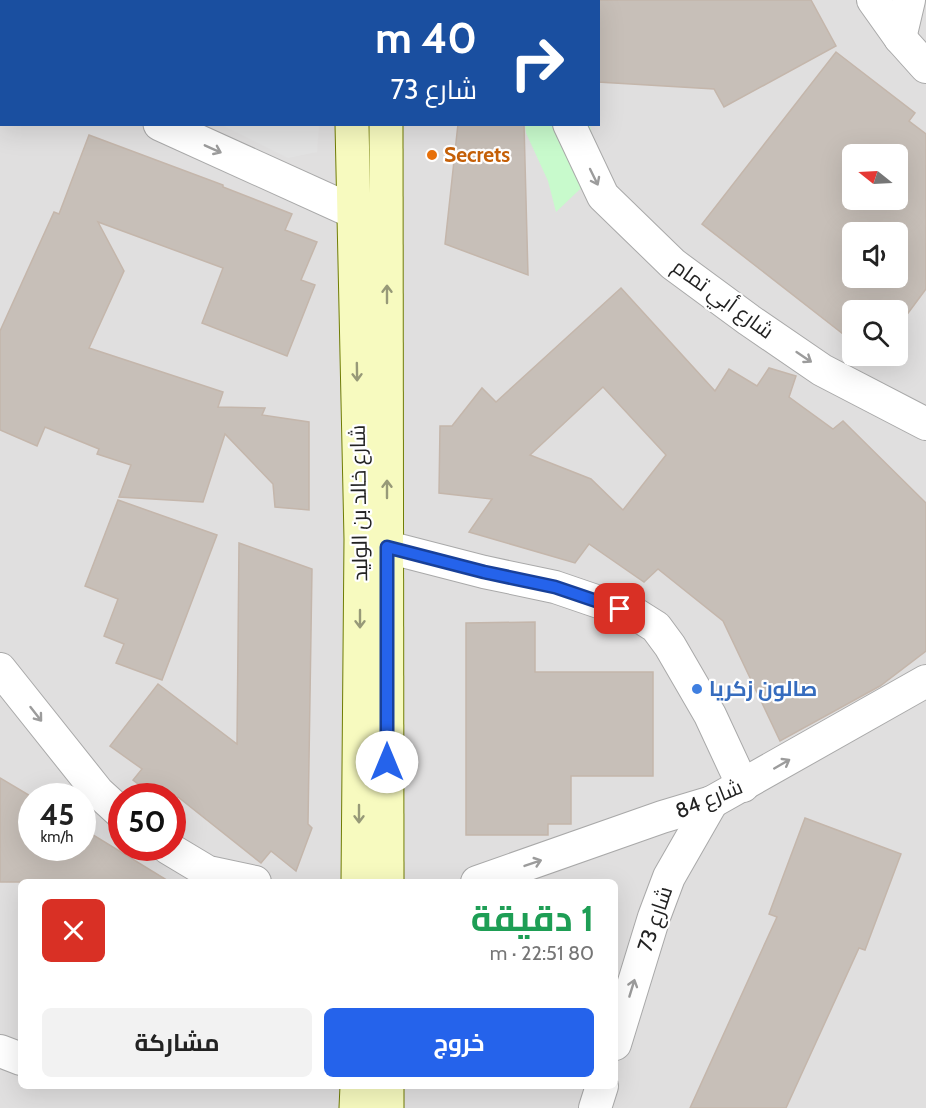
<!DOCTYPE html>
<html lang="ar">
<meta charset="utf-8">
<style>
body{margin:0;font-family:Cabin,Cairo,sans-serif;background:#f2f2f2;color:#222;direction:rtl;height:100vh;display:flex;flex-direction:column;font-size:22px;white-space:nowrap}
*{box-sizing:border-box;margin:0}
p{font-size:20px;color:#767676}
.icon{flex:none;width:33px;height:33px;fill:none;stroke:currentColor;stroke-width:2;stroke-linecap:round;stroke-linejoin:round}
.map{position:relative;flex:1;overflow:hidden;direction:ltr}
.details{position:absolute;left:18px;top:879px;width:600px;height:210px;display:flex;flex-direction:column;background:#fff;border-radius:9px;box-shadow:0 6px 24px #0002;direction:rtl}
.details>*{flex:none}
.hud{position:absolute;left:0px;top:0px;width:600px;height:126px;box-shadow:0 6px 24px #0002;direction:rtl;background:#1a4fa0;color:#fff;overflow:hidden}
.needle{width:39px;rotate:288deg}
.controls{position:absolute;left:842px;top:144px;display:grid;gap:12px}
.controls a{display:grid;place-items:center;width:66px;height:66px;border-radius:9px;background:#fff;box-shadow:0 6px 24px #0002;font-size:30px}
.speed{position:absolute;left:18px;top:783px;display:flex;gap:12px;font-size:30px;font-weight:700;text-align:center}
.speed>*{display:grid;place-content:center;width:78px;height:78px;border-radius:50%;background:#fff;box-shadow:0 6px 24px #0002;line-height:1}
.speed small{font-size:15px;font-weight:400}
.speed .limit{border:9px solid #d22;background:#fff;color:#111}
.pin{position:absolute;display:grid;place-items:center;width:51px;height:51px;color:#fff;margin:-26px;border-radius:12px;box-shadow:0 3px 9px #0006}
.me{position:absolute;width:66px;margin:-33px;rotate:0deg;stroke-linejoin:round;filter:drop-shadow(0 0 4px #0008)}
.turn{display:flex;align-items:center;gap:21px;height:126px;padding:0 24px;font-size:27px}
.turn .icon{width:78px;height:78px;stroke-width:2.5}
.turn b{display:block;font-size:42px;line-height:51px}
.round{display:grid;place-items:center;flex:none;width:63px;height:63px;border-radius:9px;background:#f2f2f2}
.overview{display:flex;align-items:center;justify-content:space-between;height:102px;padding:0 24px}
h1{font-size:36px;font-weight:700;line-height:45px;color:#1e9e55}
.action{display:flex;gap:12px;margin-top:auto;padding:12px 24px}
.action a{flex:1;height:69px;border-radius:9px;background:#2563eb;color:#fff;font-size:24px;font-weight:700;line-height:69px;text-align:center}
.action a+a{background:#f2f2f2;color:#222}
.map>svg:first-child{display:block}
.residential{fill:#e0dfdf;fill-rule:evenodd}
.park{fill:#c8facc}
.parking{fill:#e2e2e2}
.building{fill:#c7bfb8;stroke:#c4b6ab;stroke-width:1.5;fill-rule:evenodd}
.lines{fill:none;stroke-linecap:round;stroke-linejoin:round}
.minor-casing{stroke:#a9a9a9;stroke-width:34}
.tertiary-casing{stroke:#a9a9a9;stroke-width:35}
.secondary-casing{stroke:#707d05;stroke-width:35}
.minor{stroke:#fff;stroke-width:32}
.tertiary{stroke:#fff;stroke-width:33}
.secondary{stroke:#f7fabf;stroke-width:33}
.oneway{stroke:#9c9c9c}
.oneway2{stroke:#979978}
.route-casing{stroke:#184099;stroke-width:15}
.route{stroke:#2563eb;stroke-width:10}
.food-dot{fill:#e8710a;stroke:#fff;stroke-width:2}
.shop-dot{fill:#3f7fe0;stroke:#fff;stroke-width:2}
.labels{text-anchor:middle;stroke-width:4.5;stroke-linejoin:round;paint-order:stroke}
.food-label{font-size:21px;font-weight:bold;fill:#c56008;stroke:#fff;text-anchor:start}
.street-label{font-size:21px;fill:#222;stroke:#fff}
.shop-label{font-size:21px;font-weight:bold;fill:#366cbe;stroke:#fff;text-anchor:start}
</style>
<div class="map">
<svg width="926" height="1108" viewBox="0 0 926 1108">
<rect width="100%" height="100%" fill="#f2efe9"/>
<path class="residential" d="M0,0H926V1108H0ZM2,2H598V124H2ZM852,154H897V200H852ZM852,232H897V278H852ZM852,310H897V356H852ZM32,796H82V848H32ZM122,796H172V848H122ZM21,882H615V1086H21Z"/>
<polygon class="park" points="525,125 590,125 598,172 556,212 548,181 526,133"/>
<polygon class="parking" points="222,125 319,125 317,152 288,158"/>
<g class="building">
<polygon points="598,0 811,0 836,46 724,107 714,89 598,82"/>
<path d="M836,52L915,113L909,121L926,134V289L897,328V310H852V341L702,224ZM852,154H897V200H852ZM852,232H897V278H852Z"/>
<polygon points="458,124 524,124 528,275 445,244"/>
<polygon points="89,135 223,185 223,187 292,214 285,230 317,242 301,280 315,285 287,356 202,323 223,268 98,222 124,271 89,348 223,392 218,407 265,408 262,415 309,422 309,510 275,507 273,484 225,434 203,502 119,497 131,465 97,454 99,449 45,427 37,446 0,430 0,331 54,212 59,214"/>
<path d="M621,288L715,391L729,369L757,386L769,368L796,376L789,397L833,429L843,421L926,503V651L880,686L780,741L723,621L658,569L644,582L589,544L575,563L469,532L492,499L439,493L440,426H452L482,388L496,402ZM603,387L666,455L623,510L591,479L530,455Z"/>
<polygon points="118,500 217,535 162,680 116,663 124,644 104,636 118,599 85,586"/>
<polygon points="239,543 312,569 308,824 312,828 296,871 271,851 261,863 178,797 172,804 172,796 154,796 133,780 142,769 110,746 158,684 237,744"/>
<polygon points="535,622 535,672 653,672 653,776 571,776 571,824 548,824 548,835 466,835 466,623"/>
<polygon points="0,778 32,797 32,848 82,848 82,828 170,882 0,882"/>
<polygon points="805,818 901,854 865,950 859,948 786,1108 690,1108 777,917 769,914"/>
</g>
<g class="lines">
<defs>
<g id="minor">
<polyline points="554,0 554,2"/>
<polyline points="873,0 900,38 926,67"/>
<polyline points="900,38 909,0"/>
<polyline points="569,124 603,196 673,264 749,320 822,370 926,424"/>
<polyline points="387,547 484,572 555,587 637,615 656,627 670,646 710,715 743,786"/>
<polyline points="0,669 98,792 122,814"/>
<polyline points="168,848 208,872 255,882"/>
<polyline points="477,882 662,817 712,802 926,681"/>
<polyline points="615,1044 654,917 669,877 712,802"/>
<polyline points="0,1051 21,1059"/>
<polyline points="595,1108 602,1086"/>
</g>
<g id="tertiary">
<polyline points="0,52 2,53"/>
<polyline points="160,124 354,212"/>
</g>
<g id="secondary">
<polyline points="350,0 350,2"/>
<polyline points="386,0 386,2"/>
<polyline points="352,124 361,539 358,882"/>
<polyline points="386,124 387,882"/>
<polyline points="387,1086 387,1108"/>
<polyline points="356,1108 357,1086"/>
</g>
</defs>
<use href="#minor" class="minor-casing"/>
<use href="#tertiary" class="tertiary-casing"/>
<use href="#secondary" class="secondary-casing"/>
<use href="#minor" class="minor"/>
<use href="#tertiary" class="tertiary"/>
<use href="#secondary" class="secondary"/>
</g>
<defs><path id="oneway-shaft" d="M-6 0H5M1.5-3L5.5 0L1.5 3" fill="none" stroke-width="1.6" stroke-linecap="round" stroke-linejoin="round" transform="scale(1.5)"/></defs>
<g class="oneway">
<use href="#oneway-shaft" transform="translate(213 149) rotate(24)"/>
<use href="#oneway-shaft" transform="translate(594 177) rotate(64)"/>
<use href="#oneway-shaft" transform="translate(804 357) rotate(34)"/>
<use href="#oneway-shaft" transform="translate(36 714) rotate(52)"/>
<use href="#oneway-shaft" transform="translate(782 764) rotate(-30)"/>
<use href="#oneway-shaft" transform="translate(533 863) rotate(-19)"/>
<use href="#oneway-shaft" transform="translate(632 988) rotate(-73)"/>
</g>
<g class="oneway2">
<use href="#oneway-shaft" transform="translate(387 294) rotate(-90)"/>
<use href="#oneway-shaft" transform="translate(357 372) rotate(89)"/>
<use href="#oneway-shaft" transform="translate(387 489) rotate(-90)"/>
<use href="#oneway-shaft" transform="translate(360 619) rotate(90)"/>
<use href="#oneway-shaft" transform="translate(359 814) rotate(90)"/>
</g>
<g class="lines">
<defs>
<polyline id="route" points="387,762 387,547 484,572 555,587 620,609"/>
</defs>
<use href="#route" class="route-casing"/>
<use href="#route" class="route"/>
</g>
<circle class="food-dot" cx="432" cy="155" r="6"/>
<circle class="shop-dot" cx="697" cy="689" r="6"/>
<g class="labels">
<g class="food-label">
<text x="444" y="162">Secrets</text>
</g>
<g class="street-label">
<text transform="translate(723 299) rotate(36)" y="7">شارع أبي تمام</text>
<text transform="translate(359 503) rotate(-91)" y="7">شارع خالد بن الوليد</text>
<text transform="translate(709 799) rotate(-22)" y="7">شارع 84</text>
<text transform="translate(655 919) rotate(-71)" y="7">شارع 73</text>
</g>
<g class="shop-label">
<text x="709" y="696">صالون زكريا</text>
</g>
</g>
</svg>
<div class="controls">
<a><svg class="needle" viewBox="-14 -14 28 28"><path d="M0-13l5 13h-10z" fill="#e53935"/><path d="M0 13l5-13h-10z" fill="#767676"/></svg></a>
<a><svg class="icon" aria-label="sound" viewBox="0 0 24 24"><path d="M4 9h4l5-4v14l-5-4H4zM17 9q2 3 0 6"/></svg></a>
<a><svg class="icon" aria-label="search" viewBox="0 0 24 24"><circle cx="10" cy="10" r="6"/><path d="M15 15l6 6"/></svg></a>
</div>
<div class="speed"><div>45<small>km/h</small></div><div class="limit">50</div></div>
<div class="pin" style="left:620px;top:609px;background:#d93025"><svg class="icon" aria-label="arrive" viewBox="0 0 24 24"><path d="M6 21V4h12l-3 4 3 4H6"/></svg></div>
<svg class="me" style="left:387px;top:762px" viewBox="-20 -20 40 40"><circle r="19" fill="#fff"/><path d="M0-13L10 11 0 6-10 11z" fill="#2563eb"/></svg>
<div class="hud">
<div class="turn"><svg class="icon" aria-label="right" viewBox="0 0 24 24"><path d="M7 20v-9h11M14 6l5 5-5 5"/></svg><div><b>40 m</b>شارع 73</div></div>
</div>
<section class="details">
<div class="overview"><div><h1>1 دقيقة</h1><p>80 m · 22:51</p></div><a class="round" style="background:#d93025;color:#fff"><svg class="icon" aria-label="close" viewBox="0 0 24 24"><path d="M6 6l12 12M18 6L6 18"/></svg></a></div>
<div class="action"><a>خروج</a><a>مشاركة</a></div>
</section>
</div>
